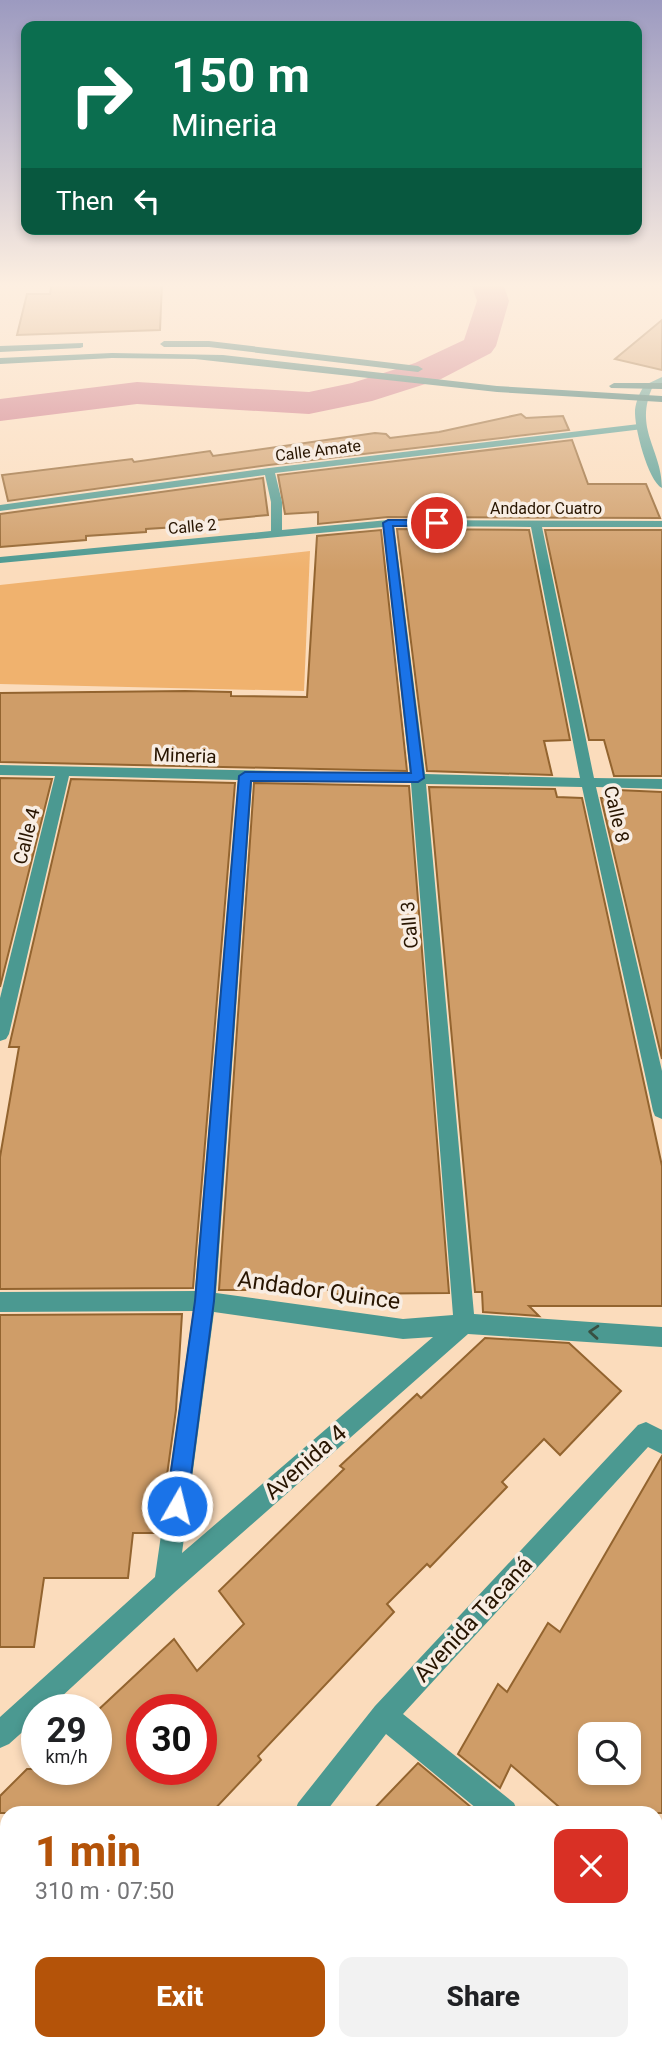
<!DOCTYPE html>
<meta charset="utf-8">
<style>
body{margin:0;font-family:Roboto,sans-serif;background:#f2f2f2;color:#202124;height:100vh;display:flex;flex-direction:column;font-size:26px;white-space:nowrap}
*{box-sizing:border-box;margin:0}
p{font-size:23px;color:#757577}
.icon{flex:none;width:38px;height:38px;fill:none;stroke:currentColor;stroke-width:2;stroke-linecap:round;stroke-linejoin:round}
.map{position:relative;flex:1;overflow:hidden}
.panel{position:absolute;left:0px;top:1806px;width:663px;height:245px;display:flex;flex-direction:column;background:#fff;border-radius:21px 21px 0 0;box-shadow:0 4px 10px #0003}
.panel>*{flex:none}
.banner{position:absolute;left:21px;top:21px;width:621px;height:214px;border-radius:14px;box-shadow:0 4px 10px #0003;background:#0b6e4f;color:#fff;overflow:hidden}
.buttons{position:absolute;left:578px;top:1722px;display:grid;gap:14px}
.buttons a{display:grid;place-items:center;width:63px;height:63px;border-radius:14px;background:#fff;box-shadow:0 4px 10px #0003;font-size:35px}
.speed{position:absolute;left:21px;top:1694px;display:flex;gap:14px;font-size:35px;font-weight:700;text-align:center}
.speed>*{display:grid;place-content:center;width:91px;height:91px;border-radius:50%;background:#fff;box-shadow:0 4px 10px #0003;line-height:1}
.speed small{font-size:18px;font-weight:400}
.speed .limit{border:10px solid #d22;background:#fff;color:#111}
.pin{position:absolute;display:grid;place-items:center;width:60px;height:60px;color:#fff;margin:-30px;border:4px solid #fff;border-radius:50%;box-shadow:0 2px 7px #0007}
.me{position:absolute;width:77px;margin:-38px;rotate:8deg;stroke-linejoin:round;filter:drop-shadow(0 0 5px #0008)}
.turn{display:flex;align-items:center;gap:24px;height:147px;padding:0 35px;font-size:32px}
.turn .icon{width:91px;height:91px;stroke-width:2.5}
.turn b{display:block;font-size:49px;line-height:60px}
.then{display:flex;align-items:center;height:66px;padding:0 35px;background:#0003;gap:14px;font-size:26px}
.round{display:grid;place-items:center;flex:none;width:74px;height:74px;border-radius:14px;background:#f2f2f2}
.overview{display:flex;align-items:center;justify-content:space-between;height:119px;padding:0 35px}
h1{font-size:42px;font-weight:800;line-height:52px;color:#b45309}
.primary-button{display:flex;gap:14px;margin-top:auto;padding:14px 35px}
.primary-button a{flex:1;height:80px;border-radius:14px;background:#b45309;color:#fff;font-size:28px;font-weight:800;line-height:80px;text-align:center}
.primary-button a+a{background:#f2f2f2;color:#202124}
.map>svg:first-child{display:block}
.green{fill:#f0b26e}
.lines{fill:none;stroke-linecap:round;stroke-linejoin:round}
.river{fill:#ca7284;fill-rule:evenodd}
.building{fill:#cf9d68;stroke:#93642f;stroke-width:2;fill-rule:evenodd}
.minor{fill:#4b9991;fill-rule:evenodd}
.tertiary{fill:#4b9991;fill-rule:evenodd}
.secondary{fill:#256c66;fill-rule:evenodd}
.oneway{stroke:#385042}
.route{fill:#1a73e8;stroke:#114b97;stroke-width:2}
.labels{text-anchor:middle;stroke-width:7;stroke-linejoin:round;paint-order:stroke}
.far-street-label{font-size:16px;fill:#281501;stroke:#f8ede3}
.street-label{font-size:19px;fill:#281501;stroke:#f8ede3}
.near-street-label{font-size:23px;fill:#281501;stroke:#f8ede3}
</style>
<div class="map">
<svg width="662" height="2051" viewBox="0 0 662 2051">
<rect width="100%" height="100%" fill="#fbdcbc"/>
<polygon class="green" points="310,551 304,691 0,684 0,585"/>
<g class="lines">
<polygon class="river" points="471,283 503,283 509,301 496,346 491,353 441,379 372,401 309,414 137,404 0,421 0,399 137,382 309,392 352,383 415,363 464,340 477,301"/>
</g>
<g class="building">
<polygon points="52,283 162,283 160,330 17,335 27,294 50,294"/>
<polygon points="662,320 662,370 615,359"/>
<polygon points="521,414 526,418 563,416 569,430 269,465 8,501 2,475 132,459 134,462 210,451 213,456 375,433 386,434 390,438 439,432"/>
<polygon points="572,440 588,484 646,484 660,518 388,517 318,524 318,512 285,514 278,475"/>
<polygon points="263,478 268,515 176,524 177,527 146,529 146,532 86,536 86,540 0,547 0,514"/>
<polygon points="397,529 529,530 570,740 544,741 552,775 427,771"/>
<polygon points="381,530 407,771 0,762 0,693 185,691 231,692 231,696 307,697 317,536"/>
<polygon points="545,530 662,530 662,776 614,776 604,740 589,740"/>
<polygon points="0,778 52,779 0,987"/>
<polygon points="71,779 235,783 193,1288 0,1289 0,1157 19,1047 9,1047"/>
<polygon points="254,783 409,786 449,1293 334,1294 334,1290 219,1290"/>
<polygon points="429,787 555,789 557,797 582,798 662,1166 662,1306 529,1306 539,1316 483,1312 482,1292 475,1292"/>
<polygon points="617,790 662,792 662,1059 601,798 619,798"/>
<polygon points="182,1314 176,1410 159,1533 133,1533 128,1578 44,1578 34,1647 0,1647 0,1315"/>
<path d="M485,1338L569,1343L621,1391L560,1455L544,1439L502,1482L507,1487L430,1567L427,1564L387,1604L394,1612L258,1756L261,1760L211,1813H0V1796L27,1769H96V1712L174,1639L197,1671L244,1624L219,1591L344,1469L340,1466L417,1394L421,1398ZM142,1710H201V1769H142Z"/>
<path d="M662,1456V1813H566L511,1765L500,1788L458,1754L498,1684L507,1692L548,1623L560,1632ZM590,1734H628V1773H590Z"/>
<polygon points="418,1763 478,1813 370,1813"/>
</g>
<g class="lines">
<g class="minor">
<polygon points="662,377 662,383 648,389 643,386"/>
<path d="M639,424L643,425V429L275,473L282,502V530L388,520L662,521V527H542L594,778L662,779V789L596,787L662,1071V1119L655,1116L653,1111L582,787L426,784L474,1314L662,1327V1347L468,1334L175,1592L47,1710H37V1719L9,1744L0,1748V1717L155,1577L193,1311L0,1312V1292L195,1291L238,780L69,776L9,1034L6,1039L0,1041V998L55,776L0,775V765L410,774L383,527L0,563V557L271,531V502L265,475L0,511V505L269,468ZM394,526L531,527L580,778L425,774ZM252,780L411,783L453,1315L403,1319L216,1293ZM214,1312L403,1339L433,1337L182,1553Z"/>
<polygon points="646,1422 662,1430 662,1454 648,1447 403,1714 514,1803 518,1813 482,1813 386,1734 325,1813 294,1813 298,1803 375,1706 638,1425"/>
<polygon points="656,1925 662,1927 662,1958 656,1955"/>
<polygon points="111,2044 143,2044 140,2051 108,2051"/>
</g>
<path class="tertiary" d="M645,384L653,386C633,429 662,449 662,488C648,481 634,427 635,410C636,401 640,392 645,384Z"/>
<g class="secondary">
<polygon points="209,341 418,366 423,369 418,372 209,347 164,347 160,344 164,341"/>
<polygon points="83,343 83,347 80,348 0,352 0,346"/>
<polygon points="112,353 223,355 497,386 662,396 662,402 497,392 195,359 112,358 0,364 0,358"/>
<polygon points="614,383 662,383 662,389 611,388 609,386"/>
</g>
</g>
<defs><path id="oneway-chevron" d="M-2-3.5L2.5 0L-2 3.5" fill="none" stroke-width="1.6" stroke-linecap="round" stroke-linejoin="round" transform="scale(1.75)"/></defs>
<use class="oneway" href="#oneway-chevron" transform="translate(594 1332) rotate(-176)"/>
<linearGradient id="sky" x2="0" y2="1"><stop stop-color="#9c9ac0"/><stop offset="0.5" stop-color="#fdefe1"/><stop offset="1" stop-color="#fdefe1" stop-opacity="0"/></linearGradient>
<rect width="662" height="570" fill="url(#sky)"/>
<polygon class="route" points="388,520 437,520 442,523 437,526 393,526 424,778 418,782 251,781 214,1301 187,1506 184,1514 177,1517 169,1514 166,1506 195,1301 239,776 245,772 411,773 383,523"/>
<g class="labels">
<g class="far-street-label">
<text transform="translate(318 450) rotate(-7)" y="6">Calle Amate</text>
<text x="546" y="514">Andador Cuatro</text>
<text transform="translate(192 526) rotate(-5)" y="6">Calle 2</text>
</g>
<g class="street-label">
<text transform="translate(185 755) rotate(2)" y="7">Mineria</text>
<text transform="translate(617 814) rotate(77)" y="7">Calle 8</text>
<text transform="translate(26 836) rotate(-76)" y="7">Calle 4</text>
<text transform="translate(409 925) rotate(-95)" y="7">Call 3</text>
</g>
<g class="near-street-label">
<text transform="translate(319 1290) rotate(8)" y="8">Andador Quince</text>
<text transform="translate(305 1462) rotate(-41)" y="8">Avenida 4</text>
<text transform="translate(473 1619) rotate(-47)" y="8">Avenida Tacaná</text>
</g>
</g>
</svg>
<div class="buttons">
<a><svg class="icon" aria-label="search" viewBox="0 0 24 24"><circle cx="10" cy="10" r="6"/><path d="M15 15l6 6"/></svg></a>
</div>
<div class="speed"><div>29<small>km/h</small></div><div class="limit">30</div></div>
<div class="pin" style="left:437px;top:523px;background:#d93025"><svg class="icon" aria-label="arrive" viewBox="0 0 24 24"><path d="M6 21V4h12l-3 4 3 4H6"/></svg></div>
<svg class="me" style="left:177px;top:1506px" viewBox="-20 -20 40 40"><circle r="17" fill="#1a73e8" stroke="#fff" stroke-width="3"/><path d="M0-11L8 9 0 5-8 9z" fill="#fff"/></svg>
<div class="banner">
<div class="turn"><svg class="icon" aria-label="right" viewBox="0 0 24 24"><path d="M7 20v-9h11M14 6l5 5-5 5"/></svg><div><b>150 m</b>Mineria</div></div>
<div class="then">Then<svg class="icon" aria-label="left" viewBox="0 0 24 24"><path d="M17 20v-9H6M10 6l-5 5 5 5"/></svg></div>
</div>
<section class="panel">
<div class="overview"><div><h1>1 min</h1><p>310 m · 07:50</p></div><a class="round" style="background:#d93025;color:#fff"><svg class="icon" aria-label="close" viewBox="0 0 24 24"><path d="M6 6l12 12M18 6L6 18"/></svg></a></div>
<div class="primary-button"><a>Exit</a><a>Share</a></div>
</section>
</div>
